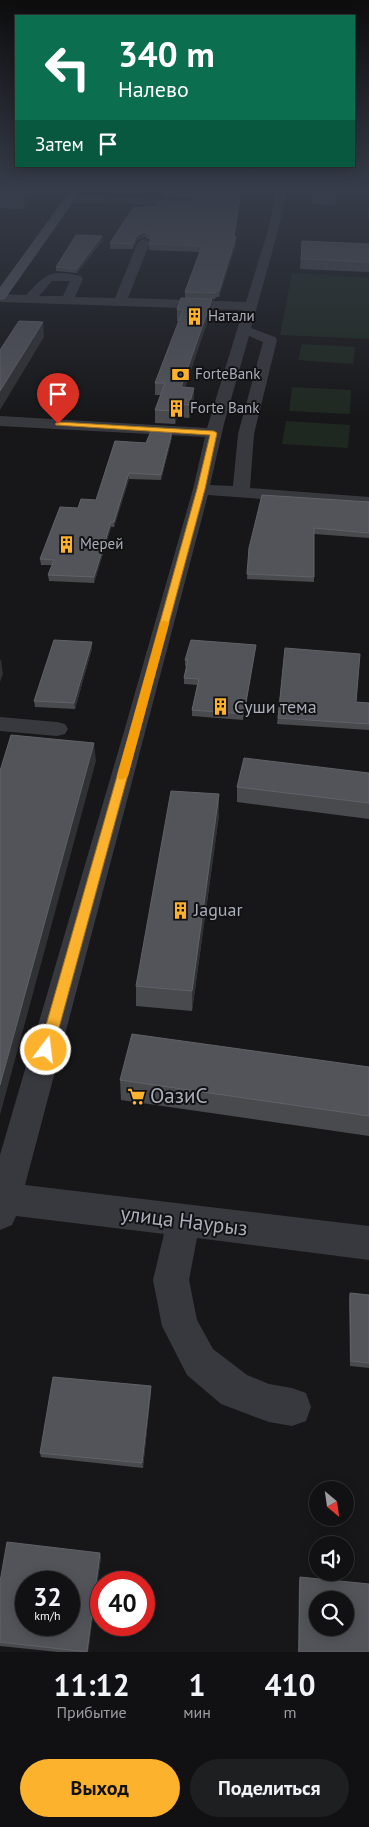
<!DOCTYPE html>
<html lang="ru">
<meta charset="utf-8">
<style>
body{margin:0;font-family:"PT Sans",sans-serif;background:#1e1f21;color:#f1f3f6;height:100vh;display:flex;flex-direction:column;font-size:19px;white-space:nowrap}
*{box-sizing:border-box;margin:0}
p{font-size:16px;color:#9c9da0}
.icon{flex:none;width:28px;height:28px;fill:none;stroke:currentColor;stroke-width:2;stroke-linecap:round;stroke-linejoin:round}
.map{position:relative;height:1652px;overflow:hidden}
.sheet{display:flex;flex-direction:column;background:#111113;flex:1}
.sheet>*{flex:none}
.top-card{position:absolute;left:15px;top:15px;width:340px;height:152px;border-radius:0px;box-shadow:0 2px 12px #0003,0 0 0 1px #303133;background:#0b6e4f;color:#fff;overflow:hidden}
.needle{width:32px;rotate:151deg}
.fabs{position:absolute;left:309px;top:1481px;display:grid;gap:10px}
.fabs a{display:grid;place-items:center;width:45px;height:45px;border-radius:50%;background:#111113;box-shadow:0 2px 12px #0003,0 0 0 1px #303133;font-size:25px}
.speed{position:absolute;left:15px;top:1571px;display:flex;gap:10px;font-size:25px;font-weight:700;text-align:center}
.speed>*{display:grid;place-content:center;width:65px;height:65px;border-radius:50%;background:#111113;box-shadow:0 2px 12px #0003,0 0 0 1px #303133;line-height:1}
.speed small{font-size:12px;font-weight:400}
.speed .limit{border:8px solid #d22;background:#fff;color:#111}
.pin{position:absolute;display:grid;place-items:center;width:42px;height:42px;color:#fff;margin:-51px -21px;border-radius:50% 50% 50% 0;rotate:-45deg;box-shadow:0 0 5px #0007}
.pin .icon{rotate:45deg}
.me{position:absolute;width:55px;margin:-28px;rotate:15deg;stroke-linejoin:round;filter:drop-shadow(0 0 4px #0008)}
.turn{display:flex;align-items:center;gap:18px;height:105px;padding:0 20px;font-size:22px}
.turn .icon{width:65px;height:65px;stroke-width:2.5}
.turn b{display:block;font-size:35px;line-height:42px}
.then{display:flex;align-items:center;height:48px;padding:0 20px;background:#0003;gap:10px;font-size:19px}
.eta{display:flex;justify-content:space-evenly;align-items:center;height:85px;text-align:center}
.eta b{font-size:30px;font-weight:700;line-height:35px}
.primary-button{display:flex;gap:10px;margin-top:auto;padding:10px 20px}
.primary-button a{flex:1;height:58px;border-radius:30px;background:#fcb22c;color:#111;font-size:20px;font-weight:700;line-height:58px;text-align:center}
.primary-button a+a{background:#1e1f21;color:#f1f3f6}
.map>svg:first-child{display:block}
.green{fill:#1f2820}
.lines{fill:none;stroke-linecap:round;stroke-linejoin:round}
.minor{fill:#38393f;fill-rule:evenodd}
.major{fill:#54565e;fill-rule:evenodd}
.wall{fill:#484a4e}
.shaded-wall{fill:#303134}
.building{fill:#53545a;stroke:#606269;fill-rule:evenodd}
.route{fill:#fcb22c;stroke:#a4741d}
.slow{fill:#f59e0b}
.labels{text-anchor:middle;stroke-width:4;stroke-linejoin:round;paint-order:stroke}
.far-poi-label{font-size:15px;fill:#a9aeba;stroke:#121214;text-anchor:start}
.poi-label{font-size:18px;fill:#a9aeba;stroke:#121214;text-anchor:start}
.near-poi-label{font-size:21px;fill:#a9aeba;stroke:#121214;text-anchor:start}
.near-street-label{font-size:21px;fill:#a9aeba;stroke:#121214}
</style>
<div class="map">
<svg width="369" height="1652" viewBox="0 0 369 1652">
<rect width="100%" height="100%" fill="#171719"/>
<g class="green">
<polygon points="292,273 369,278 369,339 280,335"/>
<polygon points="302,344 355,347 353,364 298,360"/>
<polygon points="292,387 351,390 350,414 289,411"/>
<polygon points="286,421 350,425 348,448 282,444"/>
</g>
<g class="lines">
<g class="minor">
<path d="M277,188H287L279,227L251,328L275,337L277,340L254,434L250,488L369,497V507L208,495L25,1185L369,1226V1260L197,1238L189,1280L197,1320L213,1349L247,1375L269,1384L292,1388L306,1393L311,1407L306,1421L292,1426L269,1422L221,1404L187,1375L162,1326L153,1280L164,1234L16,1216L12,1225L0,1230V1155L123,735L193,489L205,437L0,426V416L207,428L243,310L0,302V294L26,295C46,274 50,269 81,276L83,279L75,297L115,298L138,242L144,239L150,242L128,298L246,302L269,227ZM52,281H70L63,296H39ZM249,336L263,342L238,434L233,486L210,485L224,424Z"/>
<polygon points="70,196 190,200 195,203 190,206 66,201 66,197"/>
<polygon points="0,717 57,722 65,724 68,729 65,734 57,736 0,731"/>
</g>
<polygon class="major" points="72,188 83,188 5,299 0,300 0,287"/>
</g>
<g class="wall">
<polygon points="0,188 42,188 24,209 0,208"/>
<polygon points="163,188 240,198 234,237 236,243 219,297 216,297 215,299 185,298 185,292 200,252 149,250 149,244 150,240 145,237 137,240 133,249 110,249 110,243 158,206 157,201 190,202 193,201 190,198 162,197 162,192"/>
<polygon points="312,188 337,188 336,205 311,204"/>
<polygon points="369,207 369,223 368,216"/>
<polygon points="102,236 103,240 77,273 56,271 56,267"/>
<polygon points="302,241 369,244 369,272 300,269"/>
<polygon points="177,310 211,311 185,387 194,400 189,418 177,417 175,424 155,423 155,410 161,395 155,395 155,383 179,321 177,321"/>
<polygon points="172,432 172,437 161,480 129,479 114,527 111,527 94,583 49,581 48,575 52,565 41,565 40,559 78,508 96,500 146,443"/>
<polygon points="369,502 369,538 314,534 314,582 247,579 249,548"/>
<polygon points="92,648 75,709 35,707 34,701"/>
<polygon points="285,648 356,702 369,703 369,730 277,724"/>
<polygon points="255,651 243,720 192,716 192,710 197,685 184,684 184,678 186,666 185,666 185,660"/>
<polygon points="369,773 369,819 237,802 237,787"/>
<polygon points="219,794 219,815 192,1011 136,1006 136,986"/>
<polygon points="369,1067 369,1136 121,1100 120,1080"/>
<polygon points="350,1293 369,1295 369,1368 350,1366 349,1299"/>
<polygon points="151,1386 151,1391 143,1468 41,1457 40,1453"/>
<polygon points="101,1557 88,1652 58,1652 0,1646 0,1582"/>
<polygon points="300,1577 369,1652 298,1652 299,1581"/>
</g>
<g class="shaded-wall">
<polygon points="32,188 42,188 24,209 23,198"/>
<polygon points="242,188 243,188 240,198 233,243 239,197"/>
<polygon points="145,232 145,237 137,240 133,249 133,244 137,235"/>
<polygon points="102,236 103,240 77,273 77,269"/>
<polygon points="236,237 236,243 219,297 219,291"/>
<polygon points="212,299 211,311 181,399 181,387"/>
<polygon points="43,322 44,337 0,410 0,391"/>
<polygon points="194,388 194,400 189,418 189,405"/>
<polygon points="177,404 177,417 175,424 175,411"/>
<polygon points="172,432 172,437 161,480 161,475"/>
<polygon points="129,473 129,479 114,527 114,522"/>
<polygon points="111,522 111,527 94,583 94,577"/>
<polygon points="92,642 92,648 75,709 74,703"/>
<polygon points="1,659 3,674 0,682 0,661"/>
<polygon points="94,743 96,761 0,1115 0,1085"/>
<polygon points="219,794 219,815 192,1011 192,991"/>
<polygon points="151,1386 151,1391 143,1468 142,1463"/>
<polygon points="100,1553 101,1557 88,1652 87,1652"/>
</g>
<g class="building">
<polygon points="0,188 32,188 23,198 0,197"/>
<polygon points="163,188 242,188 239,197 240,197 234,237 236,237 219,291 216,291 215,293 185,292 202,246 149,244 152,236 145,232 137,235 133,244 110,243 133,208 158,206 157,201 190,202 197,198 190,193 162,192"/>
<polygon points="312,188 337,188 336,195 312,194"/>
<polygon points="76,235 102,236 77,269 56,267"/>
<polygon points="302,241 369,244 369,262 301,259"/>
<polygon points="181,298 212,299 181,387 194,388 189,405 177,404 175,411 155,410 165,383 155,383 183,310 177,310"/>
<polygon points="19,321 43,322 0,391 0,350"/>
<polygon points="151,431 172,432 161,475 129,473 114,522 111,522 94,577 48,575 54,560 40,559 60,507 78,508 81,499 96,500 115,441 146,443"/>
<polygon points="262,495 369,502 369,533 314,528 314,577 247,574 249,548"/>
<polygon points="54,640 92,642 74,703 34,701"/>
<polygon points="191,640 256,645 244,714 192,710 199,679 184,678 188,660 185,660"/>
<polygon points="285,648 360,654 356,702 369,703 369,724 278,718"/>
<polygon points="11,735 94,743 0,1085 0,771"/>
<polygon points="244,758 369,773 369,803 237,787"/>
<polygon points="171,791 219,794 192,991 136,986"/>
<polygon points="132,1034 369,1067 369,1116 120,1080"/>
<polygon points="350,1293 369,1295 369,1363 351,1361"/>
<polygon points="53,1377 151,1386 142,1463 40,1453"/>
<path d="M7,1542L100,1553L87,1652L0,1642V1582ZM26,1582H69V1625H26Z"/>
<path d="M300,1577L369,1584V1652H299ZM318,1600H345V1628H318Z"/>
</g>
<linearGradient id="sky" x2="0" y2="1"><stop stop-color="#0d0d0e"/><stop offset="0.45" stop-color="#363c49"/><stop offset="1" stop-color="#363c49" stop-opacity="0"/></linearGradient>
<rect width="369" height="420" fill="url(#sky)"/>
<polygon class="route" points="58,422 214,431 217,433 205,489 139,734 53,1050 51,1054 46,1055 41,1054 39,1050 129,734 197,489 210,435 56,425 55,424"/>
<polygon class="slow" points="164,620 169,623 128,776 122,780 119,779 117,776 160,623"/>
<defs>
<symbol id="building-bare" viewBox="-9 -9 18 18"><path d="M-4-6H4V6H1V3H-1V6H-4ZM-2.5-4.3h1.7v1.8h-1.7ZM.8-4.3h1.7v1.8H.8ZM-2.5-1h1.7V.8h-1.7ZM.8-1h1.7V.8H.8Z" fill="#fcb22c" stroke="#121214" stroke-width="2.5" paint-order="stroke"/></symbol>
<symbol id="bank-bare" viewBox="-9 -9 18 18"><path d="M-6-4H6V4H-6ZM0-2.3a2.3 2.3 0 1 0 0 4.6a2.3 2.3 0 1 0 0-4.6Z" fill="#fcb22c" stroke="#121214" stroke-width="2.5" paint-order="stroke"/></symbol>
<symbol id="supermarket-bare" viewBox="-9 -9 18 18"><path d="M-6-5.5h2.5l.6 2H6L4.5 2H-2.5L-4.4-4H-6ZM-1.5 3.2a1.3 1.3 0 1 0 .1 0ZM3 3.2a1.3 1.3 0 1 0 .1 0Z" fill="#fcb22c" stroke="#121214" stroke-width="2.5" paint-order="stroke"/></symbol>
</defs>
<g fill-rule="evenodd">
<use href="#building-bare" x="182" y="304" width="25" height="25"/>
<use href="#bank-bare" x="168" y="362" width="25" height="25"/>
<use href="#building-bare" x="164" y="396" width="25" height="25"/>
<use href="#building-bare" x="54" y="532" width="25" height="25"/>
<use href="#building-bare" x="208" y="694" width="25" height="25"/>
<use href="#building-bare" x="168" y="898" width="25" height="25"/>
<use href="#supermarket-bare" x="124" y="1084" width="25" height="25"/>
</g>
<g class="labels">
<g class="far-poi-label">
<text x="208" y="321">Натали</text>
<text x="195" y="379">ForteBank</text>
<text x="190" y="413">Forte Bank</text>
<text x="80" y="549">Мерей</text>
</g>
<g class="poi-label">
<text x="234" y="713">Суши тема</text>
<text x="194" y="916">Jaguar</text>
</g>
<g class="near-poi-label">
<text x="150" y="1103">ОазиС</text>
</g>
<g class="near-street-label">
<text transform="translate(184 1221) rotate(7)" y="7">улица Наурыз</text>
</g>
</g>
</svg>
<div class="fabs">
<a><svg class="needle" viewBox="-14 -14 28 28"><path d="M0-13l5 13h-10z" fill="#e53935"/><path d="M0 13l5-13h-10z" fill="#9c9da0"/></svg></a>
<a><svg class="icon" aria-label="sound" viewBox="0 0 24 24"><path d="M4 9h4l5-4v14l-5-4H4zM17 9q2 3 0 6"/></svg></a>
<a><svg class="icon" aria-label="search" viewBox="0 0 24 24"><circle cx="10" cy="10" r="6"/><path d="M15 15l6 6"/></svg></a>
</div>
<div class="speed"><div>32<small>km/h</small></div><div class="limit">40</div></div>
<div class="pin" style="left:58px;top:424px;background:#d93025"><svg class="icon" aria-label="arrive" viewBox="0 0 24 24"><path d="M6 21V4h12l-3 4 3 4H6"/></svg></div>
<svg class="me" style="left:46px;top:1050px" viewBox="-20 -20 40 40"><circle r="17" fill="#fcb22c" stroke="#fff" stroke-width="3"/><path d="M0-11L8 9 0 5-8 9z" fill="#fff"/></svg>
<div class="top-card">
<div class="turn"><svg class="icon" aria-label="left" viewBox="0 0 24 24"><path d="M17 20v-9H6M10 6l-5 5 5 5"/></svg><div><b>340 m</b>Налево</div></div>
<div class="then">Затем<svg class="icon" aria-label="arrive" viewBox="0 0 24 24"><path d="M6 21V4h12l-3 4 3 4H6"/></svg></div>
</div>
</div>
<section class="sheet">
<div class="eta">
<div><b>11:12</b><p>Прибытие</p></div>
<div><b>1</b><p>мин</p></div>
<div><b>410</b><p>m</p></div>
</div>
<div class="primary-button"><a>Выход</a><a>Поделиться</a></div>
</section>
